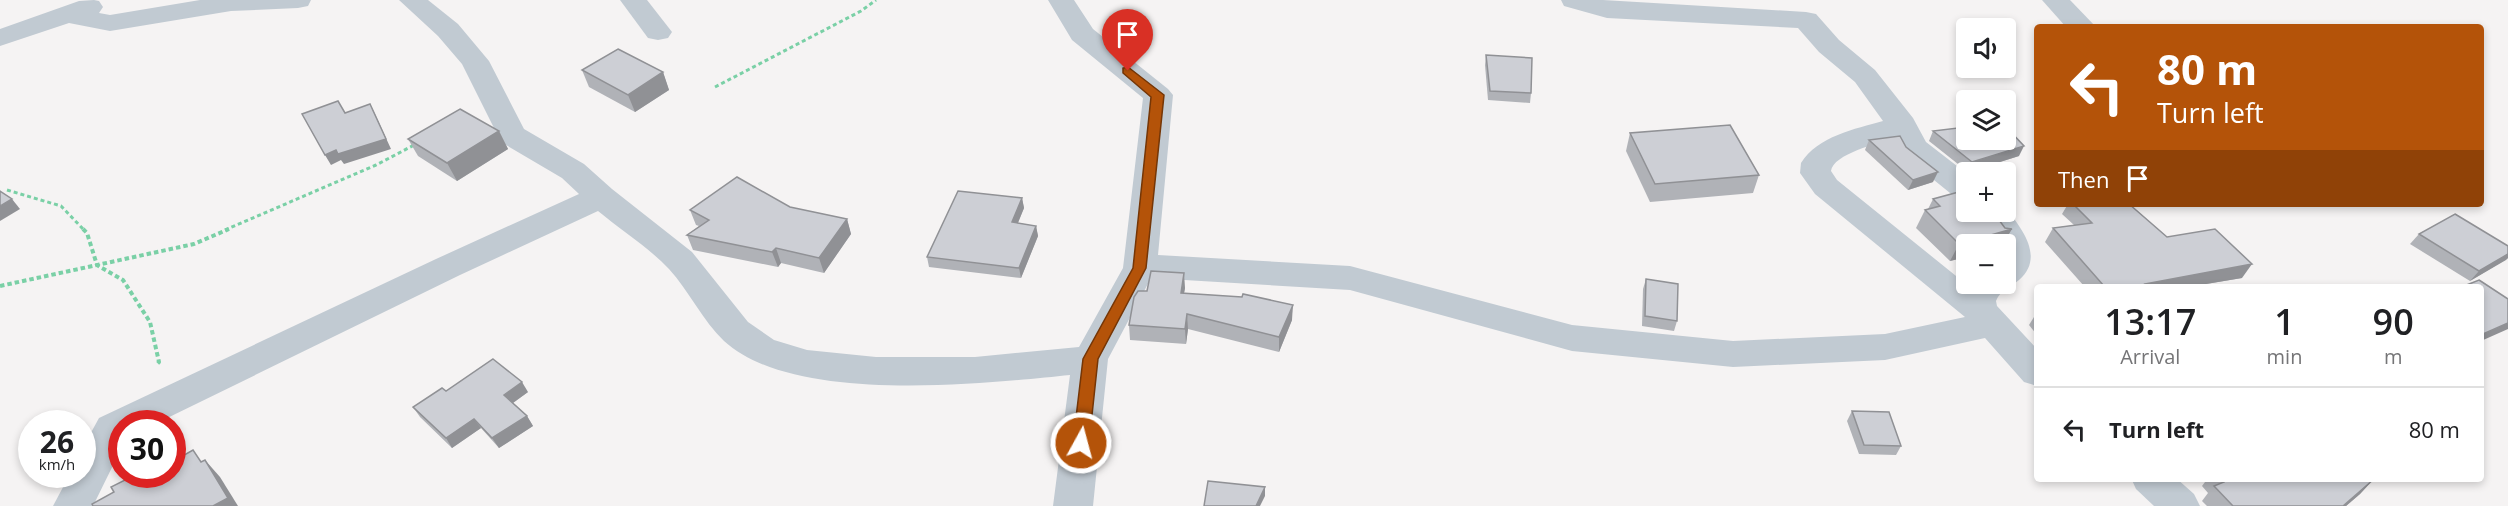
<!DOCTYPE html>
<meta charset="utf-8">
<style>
body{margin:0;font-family:"Open Sans",sans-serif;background:#f6f6f6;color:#202124;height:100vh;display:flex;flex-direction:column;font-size:22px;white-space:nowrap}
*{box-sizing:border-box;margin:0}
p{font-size:20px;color:#757577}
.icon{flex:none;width:33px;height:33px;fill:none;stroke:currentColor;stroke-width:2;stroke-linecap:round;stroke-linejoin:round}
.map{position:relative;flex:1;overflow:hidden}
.side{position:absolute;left:2034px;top:284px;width:450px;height:198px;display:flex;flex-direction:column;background:#fff;border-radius:6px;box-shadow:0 3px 9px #0003}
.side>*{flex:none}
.top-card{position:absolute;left:2034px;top:24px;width:450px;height:183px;border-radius:6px;box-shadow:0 3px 9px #0003;background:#b45309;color:#fff;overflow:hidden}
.buttons{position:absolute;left:1956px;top:18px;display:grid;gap:12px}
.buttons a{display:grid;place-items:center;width:60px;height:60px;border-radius:6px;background:#fff;box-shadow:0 3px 9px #0003;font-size:30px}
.speed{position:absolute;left:18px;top:410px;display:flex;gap:12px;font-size:30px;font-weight:700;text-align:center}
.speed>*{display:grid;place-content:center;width:78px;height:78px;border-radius:50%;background:#fff;box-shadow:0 3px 9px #0003;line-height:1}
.speed small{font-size:15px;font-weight:400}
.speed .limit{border:9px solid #d22;background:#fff;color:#111}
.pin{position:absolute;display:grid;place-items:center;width:51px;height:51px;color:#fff;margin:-62px -26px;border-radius:50% 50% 50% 0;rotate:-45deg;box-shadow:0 0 6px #0007}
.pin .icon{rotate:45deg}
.me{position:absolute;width:66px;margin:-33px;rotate:7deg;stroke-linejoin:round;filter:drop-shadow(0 0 4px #0008)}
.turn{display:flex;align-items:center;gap:21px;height:126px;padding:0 24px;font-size:27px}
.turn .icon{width:78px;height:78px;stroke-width:2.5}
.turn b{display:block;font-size:42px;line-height:51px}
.then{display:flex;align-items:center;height:57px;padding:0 24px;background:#0003;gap:12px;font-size:22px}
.eta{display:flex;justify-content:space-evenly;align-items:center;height:102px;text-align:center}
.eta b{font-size:36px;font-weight:600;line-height:42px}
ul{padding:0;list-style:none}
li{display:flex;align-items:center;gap:18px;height:84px;padding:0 24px;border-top:2px solid #e0e0e0}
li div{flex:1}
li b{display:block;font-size:22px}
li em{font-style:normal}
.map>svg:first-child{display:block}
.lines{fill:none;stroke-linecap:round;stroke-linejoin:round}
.path-far1{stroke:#7ad0a6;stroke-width:3;stroke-dasharray:4 3;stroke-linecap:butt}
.path{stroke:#7ad0a6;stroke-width:4;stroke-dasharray:4.5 3;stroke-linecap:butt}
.minor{fill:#c1cad2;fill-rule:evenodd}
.wall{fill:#b0b2b7}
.shaded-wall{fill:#909195}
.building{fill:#cdcfd5;stroke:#909195;stroke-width:1.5}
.route{fill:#b45309;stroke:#753606;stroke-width:1.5}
</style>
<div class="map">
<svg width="2508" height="506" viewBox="0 0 2508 506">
<rect width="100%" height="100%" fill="#f5f3f3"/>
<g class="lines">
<g class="path-far1">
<polyline points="715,87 861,11 876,0"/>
<polyline points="7,190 61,206 84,230"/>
<polyline points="225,230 376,165 416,144"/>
</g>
<g class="path">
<polyline points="83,229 87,233 97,265 123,280 150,322 159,362 157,364"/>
<polyline points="0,286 194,244 229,229"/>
</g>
<g class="minor">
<polygon points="94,0 99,1 103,7 99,13 110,15 200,0 311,0 308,6 298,8 231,11 110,31 69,23 0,46 0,29 79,1"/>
<path d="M399,0H428L458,24L489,61L524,129L584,164L612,189L692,252L748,322L774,340L807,350L876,357H975L1079,347L1123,268L1143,98L1072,40L1048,0H1074L1093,29L1168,89L1173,95L1158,255L1350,266L1572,325L1733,341L1885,334L1965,317L1815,194L1800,173L1801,163C1818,136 1855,129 1883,121L1855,82L1819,52L1798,28L1607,18L1564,6L1561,0H1603L1806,12L1816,14L1839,40L1875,70L1913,118L1926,142L1966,173V199L1955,197L1903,155L1894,138C1879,143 1833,154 1831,171L1837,180L1966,284H2006V244H1997L1974,212H2006V209C2022,228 2045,258 2019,280C2012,286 2000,290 1996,301L1997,306L2037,349V386L2024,382L1985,338L1885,360L1733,367L1572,351L1350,290L1151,278L1108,359L1093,506H1053L1070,375C982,384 794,405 724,341C703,321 689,291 669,269C648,247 621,230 598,211L460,275L157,423H122V447L93,506H53L70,474H82V449L99,418L436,259L579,194L562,178L501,142L462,64L438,36Z"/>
<polygon points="620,0 647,0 672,32 668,38 658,40 648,38"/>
<polygon points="2042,0 2070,0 2096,27 2066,27"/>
<polygon points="2131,478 2176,478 2194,494 2200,506 2154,506 2136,489"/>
</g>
</g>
<g class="wall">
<polygon points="1486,55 1531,93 1530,103 1488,100 1485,65"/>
<polygon points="582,70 663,72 669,90 635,112 589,87"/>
<polygon points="499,131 508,149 457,181 418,156 408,139"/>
<polygon points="1933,131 2019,156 1968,172 1929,141"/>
<polygon points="1630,133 1759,175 1753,193 1650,202 1626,151"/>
<polygon points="1869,140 1906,147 1933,182 1908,190 1865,150"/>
<polygon points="1022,198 1024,208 1018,223 1036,226 1038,236 1021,278 929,267 927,257"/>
<polygon points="1933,199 2003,244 1966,244 1966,257 1950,261 1916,228 1925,210 1928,209"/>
<polygon points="2068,204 2129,204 2167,237 2242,278 2194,286 2084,286 2045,242 2053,228 2074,225 2062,214"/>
<polygon points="790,207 847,219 851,234 824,273 781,263 778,267 693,250 687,235 699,226 696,225 690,210"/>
<polygon points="2419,234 2508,246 2508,258 2470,281 2410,244"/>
<polygon points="1646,279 1677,321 1674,331 1642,326 1643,289"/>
<polygon points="1185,288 1184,294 1292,320 1279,352 1188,329 1186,344 1130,340 1129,325 1147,291"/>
<polygon points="2037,312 2037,335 2029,325"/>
<polygon points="446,391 528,392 513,403 527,416 533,426 499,448 481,428 452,448 420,417 413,407"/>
<polygon points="1852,411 1901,446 1896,455 1859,454 1847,421"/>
<polygon points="2208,478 2374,478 2360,494 2346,506 2207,506 2202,501 2208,493 2202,486"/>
</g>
<g class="shaded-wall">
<polygon points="663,72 669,90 635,112 628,95"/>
<polygon points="370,104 375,114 391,149 344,164 341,160 331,165 325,155"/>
<polygon points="499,131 508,149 457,181 447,163"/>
<polygon points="2024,146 2019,156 1968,172 1972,162"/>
<polygon points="1938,172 1933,182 1908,190 1913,180"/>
<polygon points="1022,198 1024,208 1014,232 1012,222"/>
<polygon points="12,199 20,209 0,221 0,206"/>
<polygon points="847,219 851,234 824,273 819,258"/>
<polygon points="1036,226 1038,236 1021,278 1019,268"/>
<polygon points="2012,229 2003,244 1966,244 1966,257 1950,261 1959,244"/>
<polygon points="776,248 781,263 778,267 772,252"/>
<polygon points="2508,254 2508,258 2506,260 2470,281 2479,271"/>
<polygon points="2252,264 2242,278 2194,286 2143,286 2145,284"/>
<polygon points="1184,273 1185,288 1181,308 1181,293"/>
<polygon points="1293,305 1292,320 1279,352 1279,337"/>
<polygon points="1187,314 1188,329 1186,344 1185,329"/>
<polygon points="2508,323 2508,329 2481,341 2481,337 2483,334"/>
<polygon points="522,382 528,392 510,405 504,395"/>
<polygon points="527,416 533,426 499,448 492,438"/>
<polygon points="474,419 481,428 452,448 446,438"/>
<polygon points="205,460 220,477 238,506 213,506"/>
<polygon points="2374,479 2360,494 2346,506 2343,506"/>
<polygon points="1265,487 1265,496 1260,506 1256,506"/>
</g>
<g class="building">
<polygon points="618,49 663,72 628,95 582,70"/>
<polygon points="1486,55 1532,58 1531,93 1490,91"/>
<polygon points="338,101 345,113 370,104 386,139 338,154 336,150 325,155 302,114"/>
<polygon points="460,109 499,131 447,163 408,139"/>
<polygon points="1730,125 1759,175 1655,184 1630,133"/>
<polygon points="1966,127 1966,140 2006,140 2006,127 2024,146 1972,162 1933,131"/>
<polygon points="1900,136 1906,147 1938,172 1913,180 1869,140"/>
<polygon points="737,177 790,207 847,219 819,258 776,248 772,252 687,235 709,220 690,210"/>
<polygon points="1966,190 1966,212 1993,212 2005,228 2012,229 1959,244 1925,210 1940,206 1933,199"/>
<polygon points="0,191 12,199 0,206"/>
<polygon points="958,191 1022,198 1012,222 1036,226 1019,268 927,257"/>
<polygon points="2073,204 2129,204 2167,237 2215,229 2252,264 2145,284 2147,286 2104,286 2053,228 2092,223"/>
<polygon points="2455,214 2508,246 2508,254 2479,271 2419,234"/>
<polygon points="1151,271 1184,273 1181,293 1242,297 1243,294 1293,305 1279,337 1187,314 1185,329 1129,325 1134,297 1138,291 1147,291"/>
<polygon points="1646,279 1678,284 1677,321 1645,316"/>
<polygon points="2479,280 2508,299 2508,323 2483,334 2481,333 2481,286 2464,286"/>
<polygon points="493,359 522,382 504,395 527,416 492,438 474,419 446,438 413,407 442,388 446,391"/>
<polygon points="1852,411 1889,412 1901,446 1864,445"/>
<polygon points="193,450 201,462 205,460 228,498 213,506 93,506 92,504 114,492 111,487 137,474 172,474 172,462"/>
<polygon points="2221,478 2374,478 2374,479 2343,506 2233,506 2214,486 2224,482"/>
<polygon points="1208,481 1265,487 1256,506 1204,506"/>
</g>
<polygon class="route" points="1128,67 1164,95 1146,268 1098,359 1089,443 1086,448 1081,449 1075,448 1073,443 1083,359 1133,268 1151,97 1123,73 1123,68"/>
</svg>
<div class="buttons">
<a><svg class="icon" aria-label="sound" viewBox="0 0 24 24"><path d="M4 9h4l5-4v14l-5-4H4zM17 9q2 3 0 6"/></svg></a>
<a><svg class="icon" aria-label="layers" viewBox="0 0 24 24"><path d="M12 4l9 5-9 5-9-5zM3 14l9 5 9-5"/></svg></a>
<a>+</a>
<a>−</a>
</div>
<div class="speed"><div>26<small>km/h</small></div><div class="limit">30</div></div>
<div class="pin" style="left:1128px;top:71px;background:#d93025"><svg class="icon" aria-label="arrive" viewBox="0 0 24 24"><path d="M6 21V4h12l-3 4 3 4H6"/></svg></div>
<svg class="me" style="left:1081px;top:443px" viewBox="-20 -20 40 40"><circle r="17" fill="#b45309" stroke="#fff" stroke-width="3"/><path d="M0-11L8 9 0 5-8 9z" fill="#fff"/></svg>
<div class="top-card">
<div class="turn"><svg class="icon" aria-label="left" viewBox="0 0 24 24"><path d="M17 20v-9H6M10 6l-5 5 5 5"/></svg><div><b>80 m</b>Turn left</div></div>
<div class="then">Then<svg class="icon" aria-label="arrive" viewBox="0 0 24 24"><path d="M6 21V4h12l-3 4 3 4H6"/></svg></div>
</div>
<section class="side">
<div class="eta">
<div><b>13:17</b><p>Arrival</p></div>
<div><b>1</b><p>min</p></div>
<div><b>90</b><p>m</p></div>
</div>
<ul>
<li><svg class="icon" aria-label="left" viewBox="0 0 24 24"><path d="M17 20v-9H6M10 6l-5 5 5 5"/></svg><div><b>Turn left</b></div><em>80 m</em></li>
</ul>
</section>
</div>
